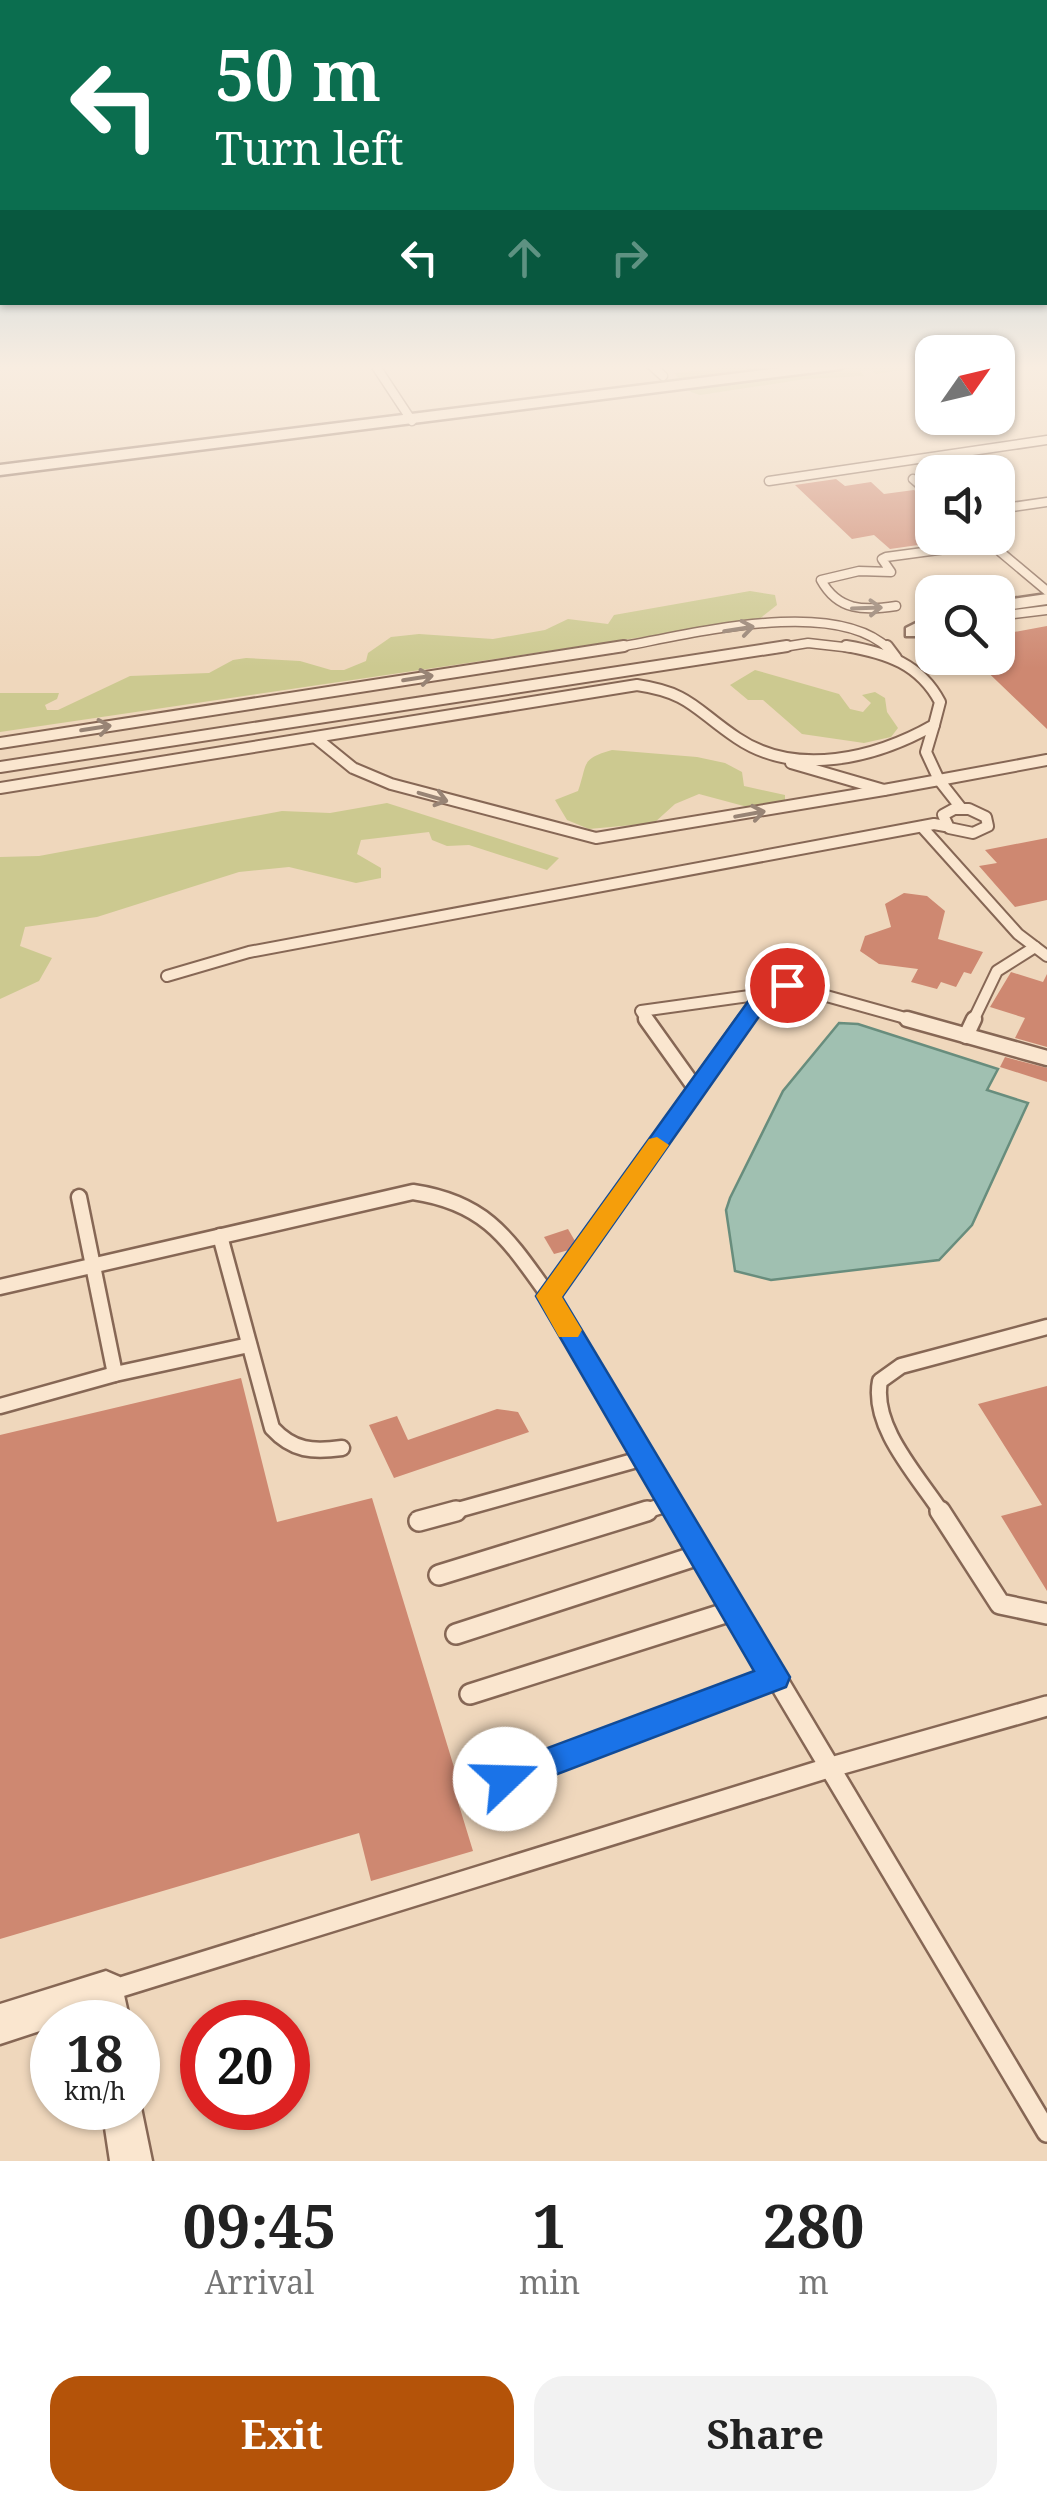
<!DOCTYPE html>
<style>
body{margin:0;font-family:"Noto Serif",serif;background:#f2f2f2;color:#222;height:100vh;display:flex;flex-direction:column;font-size:38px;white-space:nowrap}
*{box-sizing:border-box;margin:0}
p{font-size:32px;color:#767676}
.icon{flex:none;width:55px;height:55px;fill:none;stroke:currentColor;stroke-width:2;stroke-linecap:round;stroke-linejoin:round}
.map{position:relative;height:2161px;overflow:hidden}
.drawer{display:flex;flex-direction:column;background:#fff;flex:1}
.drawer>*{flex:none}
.banner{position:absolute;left:0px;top:0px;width:1048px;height:305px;box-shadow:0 2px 8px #0004;background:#0b6e4f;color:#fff;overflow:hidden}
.needle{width:65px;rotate:56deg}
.controls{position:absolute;left:915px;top:335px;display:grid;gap:20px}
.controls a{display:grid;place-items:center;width:100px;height:100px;border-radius:20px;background:#fff;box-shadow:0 2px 8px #0004;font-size:50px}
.speed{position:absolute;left:30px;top:2000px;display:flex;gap:20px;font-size:50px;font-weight:700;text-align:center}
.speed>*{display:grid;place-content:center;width:130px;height:130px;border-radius:50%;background:#fff;box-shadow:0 2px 8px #0004;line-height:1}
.speed small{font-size:25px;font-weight:400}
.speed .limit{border:15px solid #d22;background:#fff;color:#111}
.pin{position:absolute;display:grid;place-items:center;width:85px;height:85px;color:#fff;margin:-42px;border:5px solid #fff;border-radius:50%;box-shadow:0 2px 10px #0007}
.me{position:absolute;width:110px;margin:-55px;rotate:69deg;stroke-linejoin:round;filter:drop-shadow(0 0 8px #0008)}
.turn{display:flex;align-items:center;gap:35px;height:210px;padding:0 50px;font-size:45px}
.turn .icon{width:130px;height:130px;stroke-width:2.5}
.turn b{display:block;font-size:70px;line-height:85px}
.lanes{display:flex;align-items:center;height:95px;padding:0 50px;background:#0003;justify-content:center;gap:50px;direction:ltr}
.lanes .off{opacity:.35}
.eta{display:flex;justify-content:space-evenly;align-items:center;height:170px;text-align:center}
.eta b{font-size:60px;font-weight:700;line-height:70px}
.button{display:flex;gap:20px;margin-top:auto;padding:20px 50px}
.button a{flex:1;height:115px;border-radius:30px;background:#b45309;color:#fff;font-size:40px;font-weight:700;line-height:115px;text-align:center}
.button a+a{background:#f2f2f2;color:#222}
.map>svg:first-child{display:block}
.green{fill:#ccc990}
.water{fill:#a0c0b1;stroke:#688d7d;stroke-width:2.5}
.building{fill:#ce8871}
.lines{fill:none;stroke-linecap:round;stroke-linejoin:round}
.lane-far3-casing{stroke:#866755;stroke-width:11}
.lane-far2-casing{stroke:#866755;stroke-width:14}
.lane-far1-casing{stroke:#866755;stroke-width:19}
.lane-casing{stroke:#866755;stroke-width:24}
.street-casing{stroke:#866755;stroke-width:5}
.lane-far3{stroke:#fae6cf;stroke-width:8}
.lane-far2{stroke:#fae6cf;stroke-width:10}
.lane-far1{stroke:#fae6cf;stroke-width:14}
.lane{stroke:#fae6cf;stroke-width:19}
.street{fill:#fae6cf;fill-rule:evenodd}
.oneway{stroke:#988475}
.route{fill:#1a73e8;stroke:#114b97;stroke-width:2.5}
.slow{fill:#f59e0b}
</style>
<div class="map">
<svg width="1047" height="2161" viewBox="0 0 1047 2161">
<rect width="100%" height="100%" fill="#efd7bc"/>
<g class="green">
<polygon points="750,365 801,365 699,379 707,386 869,365 932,365 876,374 871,370 861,371 864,376 806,379 700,395 691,392 674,373"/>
<polygon points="750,591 775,595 777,605 758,620 0,732 0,693 59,693 57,699 45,705 47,710 58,710 130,676 209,673 233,660 246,658 300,661 331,670 344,670 366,661 368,653 391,637 419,634 493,639 545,630 568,619 608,624 614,615"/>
<polygon points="755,670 839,694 850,709 863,712 871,703 862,695 875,692 885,698 887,712 898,728 891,737 864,743 802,734 763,700 748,700 730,685"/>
<path d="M612,750L697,757L725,763L742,772L744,786L785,795V803L755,809L699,794L675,804L654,823L589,829L567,820L555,800L578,791C588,763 580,759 612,750Z"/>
<polygon points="387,803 559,858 547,870 469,845 447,846 432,840 429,832 361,840 357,854 381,868 381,878 356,883 289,867 239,872 97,917 25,927 20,946 52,958 39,981 0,999 0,857 39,856 282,811 330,813"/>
</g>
<polygon class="water" points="839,1023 858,1024 998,1069 987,1090 1028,1103 972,1225 939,1260 771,1280 735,1271 726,1210 730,1198 783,1091"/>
<g class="building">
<polygon points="836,479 845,486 871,482 884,494 914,490 932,505 932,543 890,549 874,535 852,539 795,485"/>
<polygon points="1047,626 1047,729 973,658 998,658 998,635"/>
<polygon points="1047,838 1047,900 1015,907 979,866 997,863 985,850"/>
<polygon points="904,893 927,896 945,911 938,939 983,952 971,974 964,972 956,987 941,982 937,989 911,982 918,969 879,964 860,951 865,936 891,927 885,904"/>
<polygon points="1011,972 1043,982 1047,974 1047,1047 1015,1038 1025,1018 990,1007"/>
<polygon points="1005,1057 1047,1068 1047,1082 1000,1067"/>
<polygon points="568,1229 575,1241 569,1250 554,1254 544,1237"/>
<polygon points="241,1378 277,1522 372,1498 464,1800 458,1802 473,1851 371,1881 359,1833 0,1939 0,1435"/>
<polygon points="1047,1386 1047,1591 1001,1516 1042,1505 978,1404"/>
<polygon points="497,1409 518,1412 529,1432 394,1478 369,1425 397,1416 408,1440"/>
</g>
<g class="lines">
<defs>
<g id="lane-far3">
<polyline points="375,365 412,421"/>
<polyline points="651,365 663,376"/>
<polyline points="913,479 932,495"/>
<polyline points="769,481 1047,440"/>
<polyline points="998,509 1047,502"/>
<polyline points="985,539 1047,591"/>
<path d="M896,606C864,611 838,611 821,580L859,571L891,572L882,559L886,557L990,543"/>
<polyline points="998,616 1047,610"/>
<path d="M608,649C681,637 832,594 889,649"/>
<polyline points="771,649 808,643 861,649"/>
</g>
<g id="lane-far2">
<polyline points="887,646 896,658"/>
<polyline points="316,738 353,768 391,784 596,838 884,790"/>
<polyline points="0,743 624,646"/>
<polyline points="791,763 884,790 939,780 926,752 934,725"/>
<polyline points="0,767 787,646"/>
<path d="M0,788L637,685C691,693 695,710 737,738C796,778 876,758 934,725L940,702C920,664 887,653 846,646"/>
<polyline points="961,808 939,780 1047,760"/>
<polygon points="954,809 969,809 986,817 988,826 973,833 949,828 943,815"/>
<polyline points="922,827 1018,934 1047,956"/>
<polyline points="167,976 249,952 934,824 945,826"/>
<polyline points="764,994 787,985 916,1021"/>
<polyline points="648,1021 641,1011 764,994 745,1021"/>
<polyline points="973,1021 997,971 1035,947"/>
</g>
<g id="lane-far1">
<polyline points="646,1019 696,1089"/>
<polyline points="907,1019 1047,1058"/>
<polyline points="966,1036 974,1019"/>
<polyline points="696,1089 746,1019"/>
<polyline points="79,1197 115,1374"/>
<path d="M220,1236L272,1428C293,1451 313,1452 342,1448"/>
<path d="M0,1287L413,1192C487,1203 508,1239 549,1296"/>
<polyline points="0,1406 115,1374 249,1345"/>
<polyline points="447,1513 644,1458"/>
<polyline points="639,1513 671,1503"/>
<polyline points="678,1513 549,1296 696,1089"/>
<path d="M942,1513C918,1476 871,1427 880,1381L901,1366L1047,1327"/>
</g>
<g id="lane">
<polyline points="677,1511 1047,2132"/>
<polyline points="940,1511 1000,1604 1047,1614"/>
<polyline points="419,1521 456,1511"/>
<polyline points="439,1575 647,1511"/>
<polyline points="456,1634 702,1554"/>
<polyline points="470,1694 735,1610"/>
<polyline points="505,1779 775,1677"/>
<polyline points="108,1991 828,1768 1047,1706"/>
</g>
<g id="street">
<polygon points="805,365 847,365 840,369 0,475 0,465"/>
<polygon points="1047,594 1047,604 998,611 998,601"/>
<polygon points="932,615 932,627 918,636 906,636 906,628"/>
<polygon points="106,1971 120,1977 130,2022 90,2022 89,2016 52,2022 52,2027 0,2044 0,2004"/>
<polygon points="138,2093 152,2161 110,2161 102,2108 138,2108"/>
</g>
</defs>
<use href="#lane-far3" class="lane-far3-casing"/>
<use href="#lane-far2" class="lane-far2-casing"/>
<use href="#lane-far1" class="lane-far1-casing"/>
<use href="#lane" class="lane-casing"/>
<use href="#street" class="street-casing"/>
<use href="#lane-far3" class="lane-far3"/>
<use href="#lane-far2" class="lane-far2"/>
<use href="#lane-far1" class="lane-far1"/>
<use href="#lane" class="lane"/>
<use href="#street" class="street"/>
</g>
<defs><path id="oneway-shaft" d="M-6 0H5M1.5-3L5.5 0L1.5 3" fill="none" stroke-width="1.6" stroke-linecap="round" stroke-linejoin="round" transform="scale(2.5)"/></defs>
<g class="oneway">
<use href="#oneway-shaft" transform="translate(867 608) rotate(-2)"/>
<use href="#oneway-shaft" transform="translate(739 629) rotate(-9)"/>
<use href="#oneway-shaft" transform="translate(418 678) rotate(-9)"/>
<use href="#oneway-shaft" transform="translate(96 728) rotate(-9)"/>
<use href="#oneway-shaft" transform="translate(433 797) rotate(16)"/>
<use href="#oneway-shaft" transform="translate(750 814) rotate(-10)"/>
</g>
<linearGradient id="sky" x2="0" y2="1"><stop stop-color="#8bb9d2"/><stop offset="0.55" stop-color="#f8ede1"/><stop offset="1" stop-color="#f8ede1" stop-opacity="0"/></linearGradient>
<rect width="1047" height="668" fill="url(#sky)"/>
<polygon class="route" points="787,979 797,985 772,998 562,1297 790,1677 786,1687 505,1794 494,1790 489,1779 494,1768 754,1671 536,1296 757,989"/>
<polygon class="slow" points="657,1137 669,1145 562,1297 582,1330 578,1337 559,1337 536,1296 649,1139"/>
</svg>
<div class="controls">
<a><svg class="needle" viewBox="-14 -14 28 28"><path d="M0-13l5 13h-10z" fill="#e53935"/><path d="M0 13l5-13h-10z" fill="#767676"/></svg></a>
<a><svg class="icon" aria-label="sound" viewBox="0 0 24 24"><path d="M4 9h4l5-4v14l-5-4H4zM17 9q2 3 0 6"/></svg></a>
<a><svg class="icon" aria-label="search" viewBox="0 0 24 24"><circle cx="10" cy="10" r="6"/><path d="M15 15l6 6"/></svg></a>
</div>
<div class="speed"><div>18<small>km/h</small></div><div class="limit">20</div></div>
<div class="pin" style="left:787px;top:985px;background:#d93025"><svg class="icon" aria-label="arrive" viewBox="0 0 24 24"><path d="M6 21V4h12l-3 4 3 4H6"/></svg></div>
<svg class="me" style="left:505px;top:1779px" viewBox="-20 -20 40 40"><circle r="19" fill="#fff"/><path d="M0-13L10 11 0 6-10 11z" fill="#1a73e8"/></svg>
<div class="banner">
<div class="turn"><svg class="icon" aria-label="left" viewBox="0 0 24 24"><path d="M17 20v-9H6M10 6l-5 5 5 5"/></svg><div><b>50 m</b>Turn left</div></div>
<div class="lanes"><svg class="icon" aria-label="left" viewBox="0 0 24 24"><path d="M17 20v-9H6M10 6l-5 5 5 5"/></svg><svg class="icon off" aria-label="ahead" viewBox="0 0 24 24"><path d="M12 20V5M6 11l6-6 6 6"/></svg><svg class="icon off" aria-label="right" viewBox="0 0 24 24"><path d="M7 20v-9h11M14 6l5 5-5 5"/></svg></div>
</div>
</div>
<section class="drawer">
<div class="eta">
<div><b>09:45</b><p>Arrival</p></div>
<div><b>1</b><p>min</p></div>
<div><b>280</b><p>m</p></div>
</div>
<div class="button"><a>Exit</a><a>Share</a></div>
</section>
